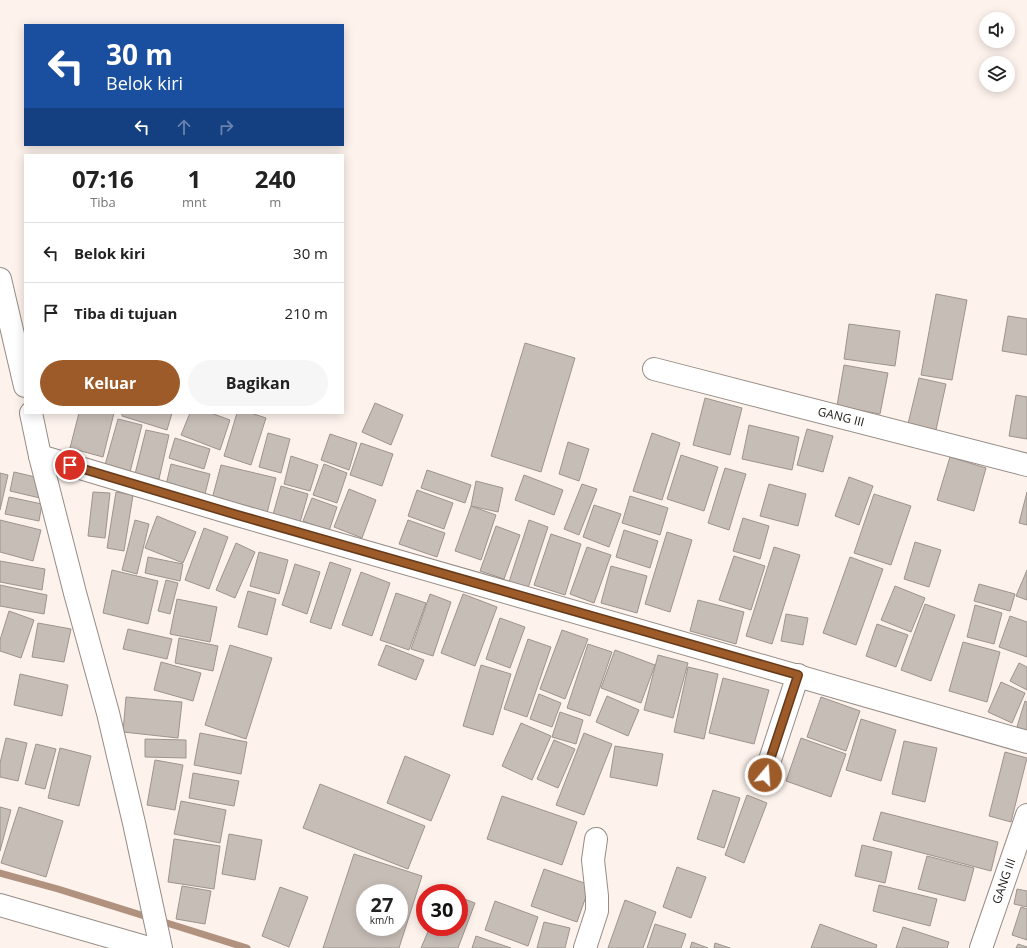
<!DOCTYPE html>
<html lang="id">
<style>
body{margin:0;font-family:"Open Sans",sans-serif;background:#f6f6f6;color:#222;height:100vh;display:flex;flex-direction:column;font-size:15px;white-space:nowrap}
*{box-sizing:border-box;margin:0}
p{font-size:13px;color:#767676}
.icon{flex:none;width:22px;height:22px;fill:none;stroke:currentColor;stroke-width:2;stroke-linecap:round;stroke-linejoin:round}
.map{position:relative;flex:1;overflow:hidden}
.side{position:absolute;left:24px;top:154px;width:320px;height:260px;display:flex;flex-direction:column;background:#fff;border-radius:0px;box-shadow:0 2px 10px #0003}
.side>*{flex:none}
.banner{position:absolute;left:24px;top:24px;width:320px;height:122px;border-radius:0px;box-shadow:0 2px 10px #0003;background:#1a4fa0;color:#fff;overflow:hidden}
.controls{position:absolute;left:979px;top:12px;display:grid;gap:8px}
.controls a{display:grid;place-items:center;width:36px;height:36px;border-radius:50%;background:#fff;box-shadow:0 2px 10px #0003;font-size:20px}
.speed{position:absolute;left:356px;top:884px;display:flex;gap:8px;font-size:20px;font-weight:700;text-align:center}
.speed>*{display:grid;place-content:center;width:52px;height:52px;border-radius:50%;background:#fff;box-shadow:0 2px 10px #0003;line-height:1}
.speed small{font-size:10px;font-weight:400}
.speed .limit{border:6px solid #d22;background:#fff;color:#111}
.pin{position:absolute;display:grid;place-items:center;width:34px;height:34px;color:#fff;margin:-17px;border:2px solid #fff;border-radius:50%;box-shadow:0 1px 4px #0007}
.me{position:absolute;width:44px;margin:-22px;rotate:18deg;stroke-linejoin:round;filter:drop-shadow(0 0 3px #0008)}
.turn{display:flex;align-items:center;gap:14px;height:84px;padding:0 16px;font-size:18px}
.turn .icon{width:52px;height:52px;stroke-width:2.5}
.turn b{display:block;font-size:28px;line-height:34px}
.lanes{display:flex;align-items:center;height:38px;padding:0 16px;background:#0003;justify-content:center;gap:20px;direction:ltr}
.lanes .off{opacity:.35}
.eta{display:flex;justify-content:space-evenly;align-items:center;height:68px;text-align:center}
.eta b{font-size:24px;font-weight:700;line-height:28px}
.primary-button{display:flex;gap:8px;margin-top:auto;padding:8px 16px}
.primary-button a{flex:1;height:46px;border-radius:24px;background:#9d5b29;color:#fff;font-size:16px;font-weight:700;line-height:46px;text-align:center}
.primary-button a+a{background:#f6f6f6;color:#222}
ul{padding:0;list-style:none}
li{display:flex;align-items:center;gap:12px;height:60px;padding:0 16px;border-top:1px solid #e0e0e0}
li div{flex:1}
li b{display:block;font-size:15px}
li em{font-style:normal}
.map>svg:first-child{display:block}
.lines{fill:none;stroke-linecap:round;stroke-linejoin:round}
.stream{stroke:#b1927f;stroke-width:7}
.building{fill:#c7bdb7;stroke:#9e948e;fill-rule:evenodd}
.minor-casing{stroke:#968c86;stroke-width:24}
.major-casing{stroke:#968c86;stroke-width:24}
.minor{stroke:#fff;stroke-width:22}
.major{stroke:#fff;stroke-width:22}
.route-casing{stroke:#663b1b;stroke-width:10}
.route{stroke:#9d5b29;stroke-width:7}
.labels{text-anchor:middle;stroke-width:3;stroke-linejoin:round;paint-order:stroke}
.street-label{font-size:12px;fill:#1f1c19;stroke:#fff}
</style>
<div class="map">
<svg width="1027" height="948" viewBox="0 0 1027 948">
<rect width="100%" height="100%" fill="#fdf2ec"/>
<g class="lines">
<polyline class="stream" points="0,873 58,889 247,948"/>
</g>
<g class="building">
<polygon points="936,294 967,300 952,380 921,375"/>
<polygon points="1008,316 1027,319 1027,355 1002,351"/>
<polygon points="849,324 900,331 895,366 844,359"/>
<polygon points="525,343 575,358 541,472 491,456"/>
<polygon points="844,365 888,373 880,414 837,406"/>
<polygon points="919,378 946,384 936,430 908,424"/>
<polygon points="1016,395 1027,397 1027,439 1009,436"/>
<polygon points="705,398 742,408 730,455 693,445"/>
<polygon points="375,403 403,415 391,445 362,432"/>
<polygon points="79,413 114,413 103,457 70,448"/>
<polygon points="122,413 172,413 167,430 122,416"/>
<polygon points="190,413 211,413 230,420 220,450 181,435"/>
<polygon points="237,413 251,413 266,418 251,465 224,456"/>
<polygon points="118,419 142,425 130,472 105,465"/>
<polygon points="749,425 799,437 792,470 742,459"/>
<polygon points="807,429 833,436 823,472 797,465"/>
<polygon points="146,430 169,435 159,479 135,474"/>
<polygon points="268,433 290,439 281,473 259,467"/>
<polygon points="652,433 680,443 662,500 633,491"/>
<polygon points="330,434 357,443 349,470 321,460"/>
<polygon points="175,438 210,449 204,469 169,458"/>
<polygon points="568,442 589,449 579,481 559,474"/>
<polygon points="361,443 393,454 382,486 350,475"/>
<polygon points="681,455 718,467 704,511 667,499"/>
<polygon points="291,456 318,465 310,491 284,484"/>
<polygon points="950,457 986,468 974,511 937,500"/>
<polygon points="171,464 210,474 205,494 166,485"/>
<polygon points="324,464 347,473 337,503 313,495"/>
<polygon points="221,465 276,478 267,513 212,499"/>
<polygon points="725,468 746,474 729,530 708,523"/>
<polygon points="427,470 471,485 465,503 421,488"/>
<polygon points="14,472 44,479 40,498 10,491"/>
<polygon points="0,473 8,475 0,510"/>
<polygon points="524,475 563,490 554,515 515,500"/>
<polygon points="849,477 873,486 859,525 835,516"/>
<polygon points="476,481 503,488 498,512 471,506"/>
<polygon points="582,484 597,489 579,535 564,529"/>
<polygon points="769,484 806,494 798,526 760,516"/>
<polygon points="281,486 308,494 299,526 272,518"/>
<polygon points="349,489 376,500 362,538 334,527"/>
<polygon points="417,490 453,503 444,529 408,516"/>
<polygon points="93,492 110,493 105,538 88,536"/>
<polygon points="116,492 133,495 124,551 107,548"/>
<polygon points="1027,492 1027,525 1019,523"/>
<polygon points="874,494 911,506 891,565 854,553"/>
<polygon points="630,496 668,508 660,535 622,523"/>
<polygon points="9,497 42,504 39,521 5,514"/>
<polygon points="312,498 337,507 329,531 303,521"/>
<polygon points="594,505 621,514 609,547 583,537"/>
<polygon points="471,506 496,515 481,560 455,551"/>
<polygon points="157,516 196,532 183,563 145,548"/>
<polygon points="743,518 769,526 760,559 733,551"/>
<polygon points="0,520 41,530 33,561 0,552"/>
<polygon points="135,520 149,524 137,574 122,570"/>
<polygon points="408,520 445,533 437,557 399,544"/>
<polygon points="529,520 548,527 528,588 509,582"/>
<polygon points="496,526 520,535 504,579 480,571"/>
<polygon points="204,528 228,537 209,589 185,580"/>
<polygon points="624,530 658,541 650,568 616,557"/>
<polygon points="667,532 692,540 670,612 645,604"/>
<polygon points="551,534 581,544 565,595 534,585"/>
<polygon points="915,542 941,550 929,587 904,579"/>
<polygon points="236,543 255,552 235,598 216,590"/>
<polygon points="587,547 611,555 594,603 570,594"/>
<polygon points="774,547 800,555 772,644 746,636"/>
<polygon points="259,552 288,560 279,594 250,586"/>
<polygon points="734,556 765,566 751,610 719,600"/>
<polygon points="148,557 183,564 180,581 145,573"/>
<polygon points="850,557 883,569 856,645 823,633"/>
<polygon points="0,561 45,569 42,590 0,582"/>
<polygon points="330,562 351,569 331,629 310,622"/>
<polygon points="295,564 320,572 307,614 282,605"/>
<polygon points="611,566 647,576 637,613 601,603"/>
<polygon points="112,570 158,581 148,624 103,613"/>
<polygon points="1027,570 1027,600 1016,596"/>
<polygon points="361,572 390,583 372,636 342,625"/>
<polygon points="166,580 178,583 170,614 158,611"/>
<polygon points="979,584 1015,594 1010,611 974,601"/>
<polygon points="0,585 47,595 44,614 0,606"/>
<polygon points="895,586 925,598 911,632 881,620"/>
<polygon points="248,591 276,599 267,635 238,627"/>
<polygon points="396,593 426,603 409,650 380,640"/>
<polygon points="430,594 451,602 433,656 411,649"/>
<polygon points="463,594 497,607 475,666 441,653"/>
<polygon points="177,599 217,607 210,642 170,634"/>
<polygon points="698,600 744,612 736,644 690,631"/>
<polygon points="925,604 955,615 931,681 901,670"/>
<polygon points="975,605 1002,613 994,644 967,637"/>
<polygon points="9,611 34,620 21,658 0,651 0,640"/>
<polygon points="786,614 808,618 803,645 781,641"/>
<polygon points="1010,616 1027,622 1027,657 999,647"/>
<polygon points="500,618 525,627 510,668 486,659"/>
<polygon points="38,623 71,629 64,662 32,657"/>
<polygon points="877,624 908,635 896,667 866,656"/>
<polygon points="128,629 172,639 167,659 123,649"/>
<polygon points="562,630 588,639 565,699 540,689"/>
<polygon points="179,638 218,646 213,671 175,663"/>
<polygon points="528,639 551,647 527,717 504,709"/>
<polygon points="963,642 1000,652 987,702 949,691"/>
<polygon points="588,644 612,652 590,716 567,708"/>
<polygon points="230,645 272,658 246,739 205,725"/>
<polygon points="386,645 424,660 416,680 378,665"/>
<polygon points="615,650 655,665 641,703 601,688"/>
<polygon points="658,655 688,663 673,718 644,710"/>
<polygon points="161,662 201,673 193,701 154,690"/>
<polygon points="1019,663 1027,667 1027,690 1010,681"/>
<polygon points="481,665 511,674 493,735 463,726"/>
<polygon points="688,667 718,674 704,739 674,732"/>
<polygon points="20,674 68,685 62,716 14,705"/>
<polygon points="723,678 769,690 754,744 709,733"/>
<polygon points="1001,682 1025,693 1012,723 988,712"/>
<polygon points="539,694 561,703 552,727 530,719"/>
<polygon points="607,696 639,710 628,736 596,722"/>
<polygon points="126,697 182,702 178,738 123,732"/>
<polygon points="821,697 860,711 846,751 807,737"/>
<polygon points="1025,701 1027,702 1027,734 1016,730"/>
<polygon points="560,712 583,720 576,744 552,737"/>
<polygon points="861,719 896,730 881,781 846,770"/>
<polygon points="521,723 551,736 532,780 502,766"/>
<polygon points="200,733 247,742 241,774 194,765"/>
<polygon points="584,733 612,744 584,815 556,805"/>
<polygon points="6,738 27,743 18,781 0,777 0,763"/>
<polygon points="801,738 846,754 831,797 786,781"/>
<polygon points="145,739 186,740 186,758 145,757"/>
<polygon points="554,740 575,749 558,788 537,779"/>
<polygon points="904,741 937,748 925,802 892,794"/>
<polygon points="36,744 56,749 45,789 25,784"/>
<polygon points="615,746 663,754 657,786 610,777"/>
<polygon points="60,748 91,756 79,806 48,798"/>
<polygon points="1005,752 1027,758 1011,822 989,816"/>
<polygon points="405,756 450,775 431,821 387,803"/>
<polygon points="155,760 183,765 175,810 147,805"/>
<polygon points="193,773 239,781 234,806 189,798"/>
<polygon points="320,784 425,826 408,869 303,828"/>
<polygon points="713,790 740,798 724,848 697,839"/>
<polygon points="747,795 767,803 744,863 725,855"/>
<polygon points="502,796 577,822 562,865 487,839"/>
<polygon points="181,801 226,810 220,843 174,834"/>
<polygon points="0,807 11,810 0,851"/>
<polygon points="19,807 63,821 46,877 1,863"/>
<polygon points="881,812 998,842 991,871 873,840"/>
<polygon points="229,834 262,840 255,880 222,874"/>
<polygon points="174,839 220,846 214,889 168,882"/>
<polygon points="862,845 892,852 885,883 855,876"/>
<path d="M354,854L422,876L399,948H323ZM365,893H399V927H365Z"/>
<polygon points="927,856 974,868 965,901 918,889"/>
<polygon points="677,867 706,877 691,918 663,907"/>
<polygon points="544,869 590,885 577,922 531,906"/>
<polygon points="879,885 937,899 930,926 873,911"/>
<polygon points="182,886 211,891 205,924 176,919"/>
<polygon points="280,887 308,897 289,947 262,936"/>
<polygon points="1017,889 1027,891 1027,907 1014,904"/>
<polygon points="459,897 475,903 458,948 421,948 430,927 459,927"/>
<polygon points="625,900 656,912 643,948 608,948"/>
<polygon points="495,901 538,917 528,946 485,930"/>
<polygon points="1021,907 1027,909 1027,940 1012,935"/>
<polygon points="544,922 570,928 565,948 537,948"/>
<polygon points="655,924 686,934 681,948 647,948"/>
<polygon points="820,924 877,945 876,948 811,948"/>
<polygon points="903,927 949,942 947,948 896,948"/>
<polygon points="476,936 511,948 472,948"/>
<polygon points="692,942 708,948 690,948"/>
<polygon points="715,943 730,948 714,948"/>
<polygon points="1018,944 1027,947 1027,948 1016,948"/>
</g>
<g class="lines">
<defs>
<g id="minor">
<polyline points="0,279 25,386"/>
<polyline points="654,369 1027,465"/>
<polyline points="31,413 40,456 75,593 108,713 134,823 161,948"/>
<polyline points="40,456 234,514 1027,742"/>
<polyline points="765,775 798,675"/>
<polyline points="585,948 597,911 597,896 593,860 596,839"/>
<polyline points="981,948 1027,815"/>
</g>
<polyline id="major" points="0,905 149,948"/>
</defs>
<use href="#minor" class="minor-casing"/>
<use href="#major" class="major-casing"/>
<use href="#minor" class="minor"/>
<use href="#major" class="major"/>
</g>
<g class="lines">
<defs>
<polyline id="route" points="70,465 234,514 798,675 765,775"/>
</defs>
<use href="#route" class="route-casing"/>
<use href="#route" class="route"/>
</g>
<g class="labels">
<g class="street-label">
<text transform="translate(841 417) rotate(14)" y="4">GANG III</text>
<text transform="translate(1004 881) rotate(-71)" y="4">GANG III</text>
</g>
</g>
</svg>
<div class="controls">
<a><svg class="icon" aria-label="sound" viewBox="0 0 24 24"><path d="M4 9h4l5-4v14l-5-4H4zM17 9q2 3 0 6"/></svg></a>
<a><svg class="icon" aria-label="layers" viewBox="0 0 24 24"><path d="M12 4l9 5-9 5-9-5zM3 14l9 5 9-5"/></svg></a>
</div>
<div class="speed"><div>27<small>km/h</small></div><div class="limit">30</div></div>
<div class="pin" style="left:70px;top:465px;background:#d93025"><svg class="icon" aria-label="arrive" viewBox="0 0 24 24"><path d="M6 21V4h12l-3 4 3 4H6"/></svg></div>
<svg class="me" style="left:765px;top:775px" viewBox="-20 -20 40 40"><circle r="17" fill="#9d5b29" stroke="#fff" stroke-width="3"/><path d="M0-11L8 9 0 5-8 9z" fill="#fff"/></svg>
<div class="banner">
<div class="turn"><svg class="icon" aria-label="left" viewBox="0 0 24 24"><path d="M17 20v-9H6M10 6l-5 5 5 5"/></svg><div><b>30 m</b>Belok kiri</div></div>
<div class="lanes"><svg class="icon" aria-label="left" viewBox="0 0 24 24"><path d="M17 20v-9H6M10 6l-5 5 5 5"/></svg><svg class="icon off" aria-label="ahead" viewBox="0 0 24 24"><path d="M12 20V5M6 11l6-6 6 6"/></svg><svg class="icon off" aria-label="right" viewBox="0 0 24 24"><path d="M7 20v-9h11M14 6l5 5-5 5"/></svg></div>
</div>
<section class="side">
<div class="eta">
<div><b>07:16</b><p>Tiba</p></div>
<div><b>1</b><p>mnt</p></div>
<div><b>240</b><p>m</p></div>
</div>
<ul>
<li><svg class="icon" aria-label="left" viewBox="0 0 24 24"><path d="M17 20v-9H6M10 6l-5 5 5 5"/></svg><div><b>Belok kiri</b></div><em>30 m</em></li>
<li><svg class="icon" aria-label="arrive" viewBox="0 0 24 24"><path d="M6 21V4h12l-3 4 3 4H6"/></svg><div><b>Tiba di tujuan</b></div><em>210 m</em></li>
</ul>
<div class="primary-button"><a>Keluar</a><a>Bagikan</a></div>
</section>
</div>
